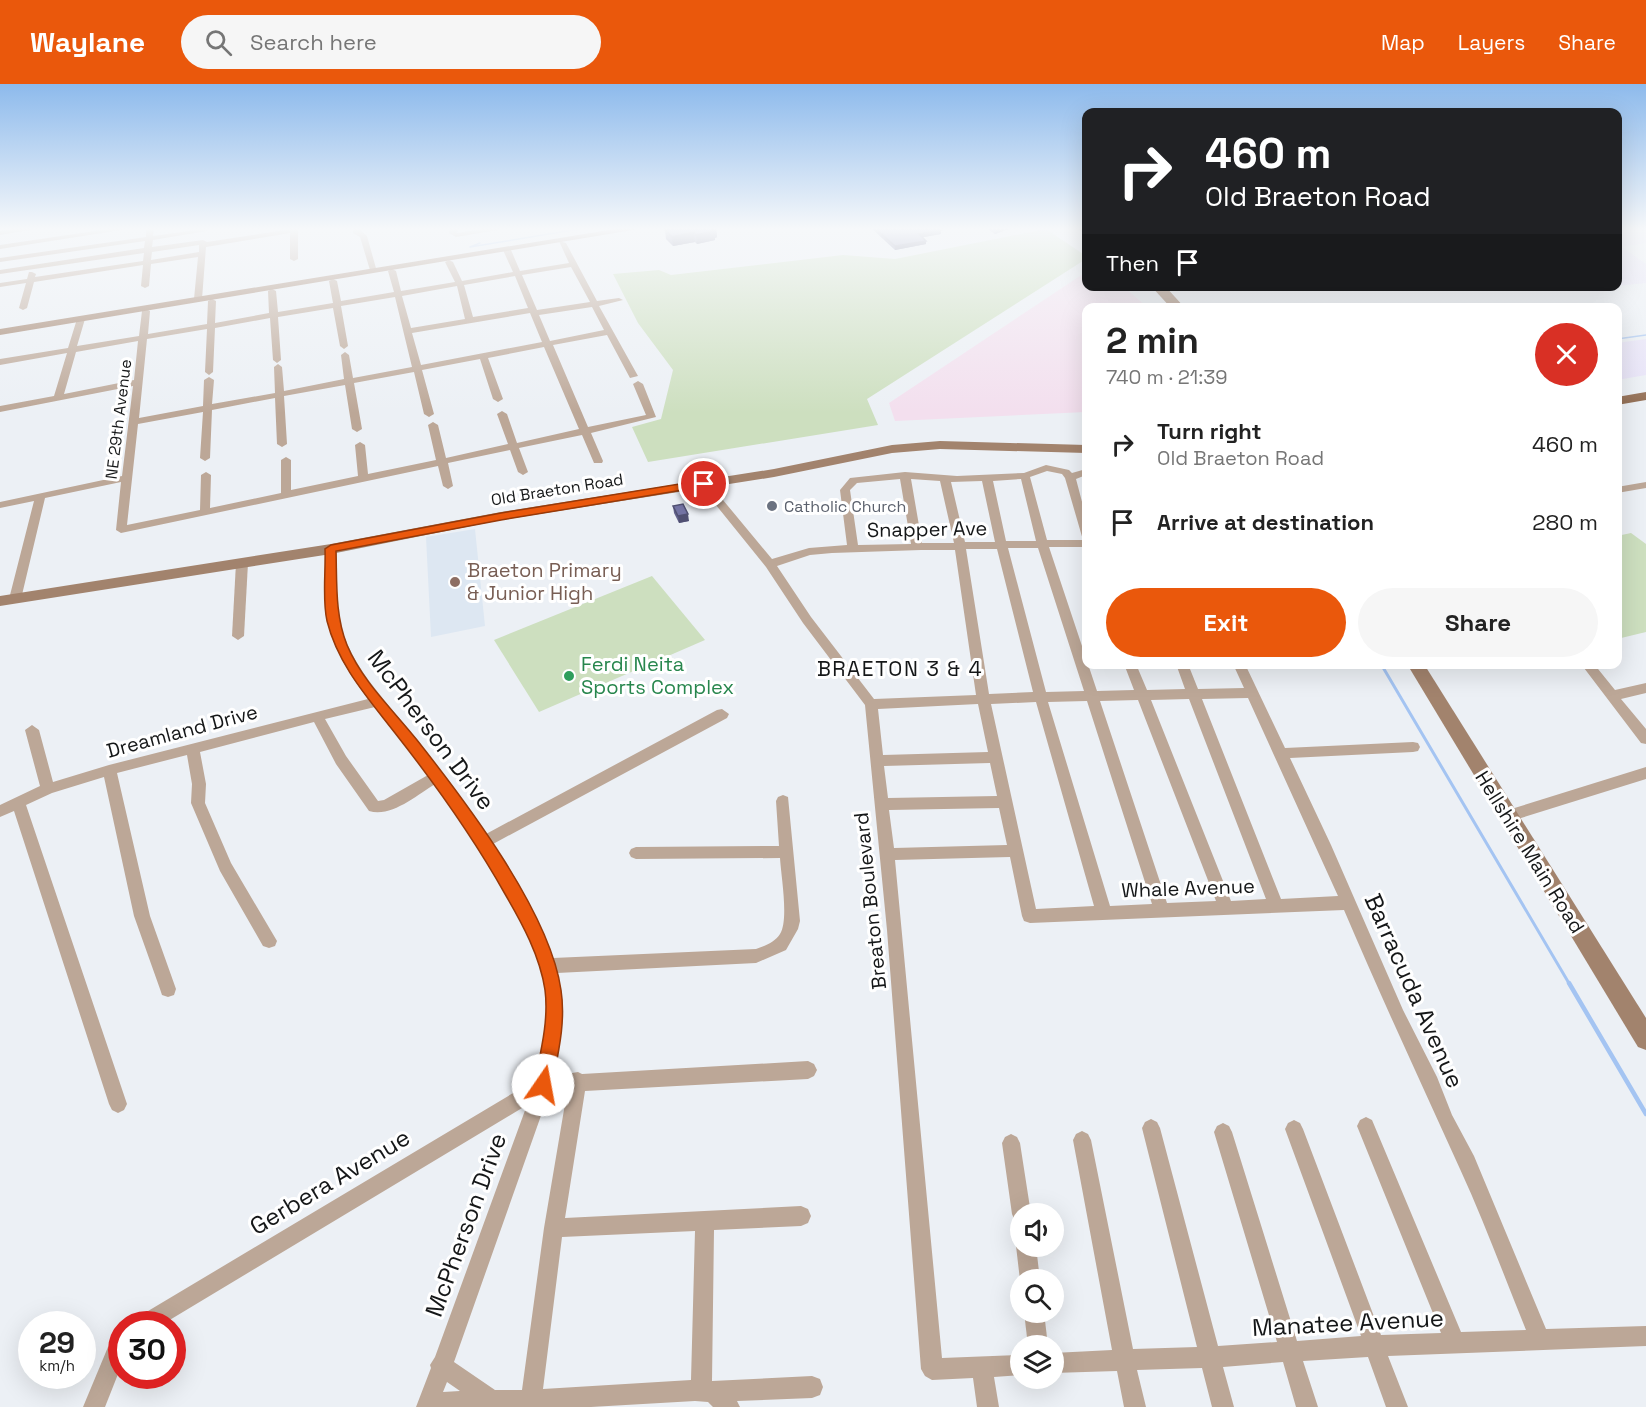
<!DOCTYPE html>
<meta charset="utf-8">
<style>
body{margin:0;font-family:"Space Grotesk",sans-serif;background:#f6f6f6;color:#222;height:100vh;display:flex;flex-direction:column;font-size:22px;white-space:nowrap}
*{box-sizing:border-box;margin:0}
p{font-size:20px;color:#767676}
.icon{flex:none;width:33px;height:33px;fill:none;stroke:currentColor;stroke-width:2;stroke-linecap:round;stroke-linejoin:round}
.map{position:relative;flex:1;overflow:hidden}
.side{position:absolute;left:1082px;top:219px;width:540px;height:366px;display:flex;flex-direction:column;background:#fff;border-radius:12px;box-shadow:0 6px 24px #0002}
.side>*{flex:none}
.guide{position:absolute;left:1082px;top:24px;width:540px;height:183px;border-radius:12px;box-shadow:0 6px 24px #0002;background:#202124;color:#fff;overflow:hidden}
.fabs{position:absolute;left:1010px;top:1119px;display:grid;gap:12px}
.fabs a{display:grid;place-items:center;width:54px;height:54px;border-radius:50%;background:#fff;box-shadow:0 6px 24px #0002;font-size:30px}
.speed{position:absolute;left:18px;top:1227px;display:flex;gap:12px;font-size:30px;font-weight:700;text-align:center}
.speed>*{display:grid;place-content:center;width:78px;height:78px;border-radius:50%;background:#fff;box-shadow:0 6px 24px #0002;line-height:1}
.speed small{font-size:15px;font-weight:400}
.speed .limit{border:9px solid #d22;background:#fff;color:#111}
.pin{position:absolute;display:grid;place-items:center;width:51px;height:51px;color:#fff;margin:-26px;border:3px solid #fff;border-radius:50%;box-shadow:0 2px 6px #0007}
.me{position:absolute;width:66px;margin:-33px;rotate:12deg;stroke-linejoin:round;filter:drop-shadow(0 0 4px #0008)}
.turn{display:flex;align-items:center;gap:21px;height:126px;padding:0 24px;font-size:27px}
.turn .icon{width:78px;height:78px;stroke-width:2.5}
.turn b{display:block;font-size:42px;line-height:51px}
.then{display:flex;align-items:center;height:57px;padding:0 24px;background:#0003;gap:12px;font-size:22px}
.round{display:grid;place-items:center;flex:none;width:63px;height:63px;border-radius:32px;background:#f6f6f6}
.overview{display:flex;align-items:center;justify-content:space-between;height:102px;padding:0 24px}
h1{font-size:36px;font-weight:600;line-height:45px}
.button{display:flex;gap:12px;margin-top:auto;padding:12px 24px}
.button a{flex:1;height:69px;border-radius:36px;background:#ea580c;color:#fff;font-size:24px;font-weight:600;line-height:69px;text-align:center}
.button a+a{background:#f6f6f6;color:#222}
ul{padding:0;list-style:none}
li{display:flex;align-items:center;gap:18px;height:78px;padding:0 24px}
li div{flex:1}
li b{display:block;font-size:22px}
li em{font-style:normal}
header{display:flex;align-items:center;gap:36px;box-sizing:border-box;height:84px;padding:0 30px;background:#ea580c;color:#fff}
header strong{font-size:28px}
nav{display:flex;gap:33px;margin-inline-start:auto;font-size:21px}
.search{width:420px;height:54px;background:#f6f6f6;display:flex;align-items:center;gap:15px;box-sizing:border-box;padding:0 21px;border-radius:33px;color:#767676;font-size:22px}
.map>svg:first-child{display:block}
.commercial{fill:#e7e2f8}
.industrial{fill:#f3dfee}
.built{fill:#dde7f2}
.green{fill:#cddfbf}
.lines{fill:none;stroke-linecap:round;stroke-linejoin:round}
.stream-far2{stroke:#a4c4f2;stroke-width:1.5}
.stream-far1{stroke:#a4c4f2;stroke-width:3}
.stream{stroke:#a4c4f2;stroke-width:4.5}
.street{fill:#bca797;fill-rule:evenodd}
.secondary{fill:#a2836d;fill-rule:evenodd}
.primary{fill:#8f694e;fill-rule:evenodd}
.wall{fill:#63638c}
.shaded-wall{fill:#505072}
.building{fill:#7373a3;stroke:#505072;stroke-width:1.5}
.route{fill:#ea580c;stroke:#983908;stroke-width:1.5}
.worship-dot{fill:#6b7280;stroke:#fff;stroke-width:2}
.education-dot{fill:#8d6e63;stroke:#fff;stroke-width:2}
.leisure-dot{fill:#2e9e5b;stroke:#fff;stroke-width:2}
.labels{text-anchor:middle;stroke-width:6;stroke-linejoin:round;paint-order:stroke}
.far-street-label{font-size:16px;fill:#151718;stroke:#fff}
.far-worship-label{font-size:16px;fill:#5b616d;stroke:#fff;text-anchor:start}
.street-label{font-size:20px;fill:#151718;stroke:#fff}
.education-label{font-size:20px;fill:#785e54;stroke:#fff;text-anchor:start}
.leisure-label{font-size:20px;fill:#27864d;stroke:#fff;text-anchor:start}
.neighbourhood-label{font-size:21px;letter-spacing:1.5px;fill:#151718;stroke:#fff}
.near-street-label{font-size:24px;fill:#151718;stroke:#fff}
</style>
<header>
<strong>Waylane</strong>
<div class="search"><svg class="icon" aria-label="search" viewBox="0 0 24 24"><circle cx="10" cy="10" r="6"/><path d="M15 15l6 6"/></svg>Search here</div>
<nav><a>Map</a><a>Layers</a><a>Share</a></nav>
</header>
<div class="map">
<svg width="1646" height="1323" viewBox="0 0 1646 1323">
<rect width="100%" height="100%" fill="#ecf0f5"/>
<g class="commercial">
<polygon points="1617,144 1646,144 1646,159 1622,163 1646,180 1646,199 1617,202"/>
<polygon points="1646,255 1646,291 1617,296 1617,259"/>
</g>
<polygon class="industrial" points="1086,188 1086,202 1124,203 1147,223 1086,224 1086,328 895,337 889,319"/>
<polygon class="built" points="475,445 485,542 431,553 426,453"/>
<g class="green">
<polygon points="1046,145 1086,172 1086,175 867,315 878,341 648,378 632,343 661,335 673,286 638,239 613,190 659,186 671,191 843,171 895,175"/>
<polygon points="1631,449 1646,460 1646,548 1617,555 1617,452"/>
<polygon points="652,492 705,556 539,628 494,556"/>
</g>
<g class="lines">
<g class="stream-far2">
<polyline points="480,159 470,163 585,144"/>
<polyline points="1617,255 1646,251"/>
</g>
<polyline class="stream-far1" points="1381,580 1570,901"/>
<polyline class="stream" points="1569,899 1646,1030"/>
<g class="street">
<polygon points="20,144 42,144 0,151 0,147"/>
<polygon points="115,144 134,144 0,165 0,161"/>
<path d="M146,144H154L153,152L203,145L207,147L153,156L152,163L203,156L207,158L298,144V175L294,177L290,175V149L206,163L202,215L198,217L194,215L198,173L151,180L149,202L145,204L141,202L143,181L34,198L27,224L23,226L19,224L26,199L0,203V199L27,195L29,188H32L36,190L35,193L143,177L144,169L0,190V186L144,164L145,157L0,178V174L146,153ZM199,161V168L151,176L152,168Z"/>
<polygon points="353,144 361,144 360,146 367,152 377,188 370,186 360,153 353,149"/>
<polygon points="451,144 459,144 457,149 489,144 509,144 456,153 449,149"/>
<path d="M559,157L566,159L597,217L619,214L623,216L599,222L638,292L630,294L607,251L553,261L588,343L646,331L633,300L638,297L643,300L656,333L591,349L603,377L602,379H594L582,351L519,364L528,388L523,391L518,388L510,366L448,379L453,402L448,405L443,402L438,382L121,449L116,446L121,398L45,414L21,515L19,518H11L9,515L34,417L0,424V418L122,392L133,302L0,328V322L54,312L67,269L0,281V275L68,264L77,235L81,232L85,235L77,262L139,252L142,227L146,225L150,227L148,250L207,240L208,217L212,215L216,217L215,239L269,229L268,207L272,205L276,207L278,228L333,219L329,197L333,195L337,197L341,217L394,208L388,187L392,185L396,187L401,207L455,198L445,178L449,176L453,178L462,197L513,188L503,166L507,164L511,166L520,187L569,179ZM571,183L590,218L537,226L522,191ZM515,192L528,224L473,233L464,201ZM457,202L465,235L411,244L402,212ZM395,213L412,283L353,294L349,271L345,268L341,271L344,295L284,307L282,283L278,280L274,283L275,309L212,320L214,296L209,293L204,296L203,322L139,334L147,255L207,245L205,288L209,291L213,288L215,244L270,234L273,276L277,279L281,276L278,233L333,224L340,262L344,265L348,262L341,222ZM592,223L604,246L550,257L539,231ZM530,229L542,258L421,281L412,249ZM138,257L134,296L64,310L76,268ZM544,263L579,345L517,359L507,330L502,327L497,330L508,360L446,374L438,341L433,338L428,341L436,376L368,390L365,361L360,358L355,361L358,392L291,406V376L286,373L281,376V409L210,424L211,391L206,388L201,391L200,426L127,441L138,340L203,328L200,374L205,377L210,374L212,326L275,314L277,360L282,363L287,360L284,312L345,301L352,345L357,348L362,345L354,299L414,288L424,330L429,333L434,330L422,286L480,275L493,315L498,318L503,315L488,274Z"/>
<path d="M1046,381L1069,386L1072,389L1086,385V391L1076,395L1086,433V463H1049L1097,607L1134,606L1124,580H1136L1147,606L1185,605L1176,580H1188L1198,605L1244,604L1233,580H1245L1285,664L1413,658L1418,659L1420,663L1418,667L1413,668L1290,674L1331,761L1403,926L1437,993L1452,1031L1474,1072L1546,1245L1646,1242V1262L1388,1272L1408,1323H1386L1368,1273L1303,1277L1318,1323H1296L1283,1278L1223,1283L1234,1323H1212L1202,1284L1137,1286L1146,1323H1124L1117,1287L1053,1289V1269L1112,1266L1073,1056L1076,1050L1082,1047L1088,1050L1091,1056L1133,1265L1197,1263L1142,1044L1145,1038L1151,1035L1157,1038L1160,1044L1218,1262L1277,1258L1214,1048L1217,1042L1223,1039L1229,1042L1232,1048L1297,1257L1361,1252L1285,1045L1288,1039L1294,1036L1300,1039L1303,1045L1381,1251L1441,1249L1357,1042L1360,1036L1366,1033L1372,1036L1461,1248L1526,1246C1504,1192 1484,1137 1460,1085C1421,999 1381,913 1344,826L1030,839L1024,837L1022,832L1010,773L895,776L942,1274L1020,1271V1291L994,1293L999,1323H977L973,1294L932,1296L925,1292L921,1285L887,846L865,621L803,539L766,483L699,400L700,398H708L772,475L809,464L847,461L840,406L850,394L905,388L957,392L1024,389ZM1047,387L1062,390L1065,394L1083,456H1047L1030,393ZM900,395L911,460L858,461L850,406L857,399ZM911,395L940,397L954,459H922ZM1021,395L1036,457H1006L993,397ZM982,397L995,458H965L951,398ZM1008,464H1038L1084,607L1046,608ZM966,465H997L1033,608L989,610ZM921,466H955L976,611L874,615L811,533L777,482L810,471L832,469ZM1248,614L1338,812L1281,815L1202,615ZM1189,615L1266,815L1231,817L1151,616ZM1138,616L1216,817L1167,819L1100,617ZM1087,617L1152,820L1110,822L1048,618ZM1036,618L1094,822L1036,825L991,620ZM978,620L988,668L883,671L878,625ZM990,679L997,712L888,714L884,682ZM999,724L1007,761L894,764L889,726Z"/>
<polygon points="1646,398 1646,404 1617,409 1617,403"/>
<path d="M331,461L337,465C336,489 333,515 340,539C351,582 382,612 409,646C436,680 462,714 486,750L717,626L722,625L729,630L727,634L493,760L537,836L553,874L756,865C765,862 775,858 780,850C789,836 781,792 780,774L636,775L631,773L629,769L631,765L636,763L779,762L776,717L778,713L783,711L788,713L800,837L798,845L786,866L756,879L557,889C566,924 561,956 554,992L578,988L582,990L808,977L814,980L817,986L814,992L808,995L585,1007L565,1134L801,1122L808,1125L811,1132L808,1139L801,1142L714,1146L712,1297L812,1292L820,1295L823,1303L820,1311L812,1314L737,1317L740,1323H713L708,1318L695,1317L591,1323H416L431,1284L430,1281L435,1273L527,1021L163,1240H135L138,1233L535,996C541,970 547,945 546,919C543,846 477,757 435,700C417,711 391,734 369,727L336,680L314,638L200,668L206,700L205,719L231,779L277,857L275,862L269,864L263,862L220,787L191,719L192,700L187,671L117,689L150,832L176,905L174,911L168,913L162,911L160,905L134,832L104,693L52,709L26,721L127,1020L124,1026L118,1029L112,1026L109,1020L14,727L0,733V721L40,702L25,646L32,641L39,646L53,698L109,681L368,615C325,558 324,534 325,465ZM375,623L428,691L384,716L378,717L346,672L325,635ZM567,1008L544,1144L522,1306H495L454,1278L549,1009ZM695,1147L691,1296L543,1305L562,1153ZM447,1298L460,1307L443,1308Z"/>
<polygon points="242,475 248,479 244,552 238,556 232,552 236,479"/>
<polygon points="1581,580 1594,580 1615,606 1646,599 1646,609 1621,615 1646,645 1646,660 1641,659"/>
<polygon points="1646,683 1646,695 1508,738 1503,736 1501,732 1503,728 1508,726"/>
<polygon points="1011,1050 1017,1053 1020,1059 1031,1130 1020,1130 1020,1139 1015,1137 1012,1130 1002,1059 1005,1053"/>
<polygon points="1019,1155 1020,1162 1036,1162 1040,1196 1020,1196 1016,1162"/>
<polygon points="1024,1228 1044,1228 1048,1262 1028,1262"/>
<polygon points="122,1253 122,1280 105,1323 83,1323 108,1263"/>
</g>
<g class="secondary">
<polygon points="621,144 645,144 0,251 0,245"/>
<polygon points="940,357 1086,361 1086,369 940,365 892,369 774,393 501,436 331,470 0,522 0,512 331,460 501,428 774,385 892,361"/>
<polygon points="1407,580 1424,580 1646,934 1646,966 1638,963"/>
</g>
<g class="primary">
<polygon points="1076,144 1086,144 1086,151"/>
<polygon points="1151,202 1165,202 1185,224 1171,224"/>
<polygon points="1646,308 1646,316 1617,321 1617,313"/>
</g>
</g>
<g class="wall">
<polygon points="716,144 717,153 715,154 715,156 697,160 695,158 673,162 666,155 665,146"/>
<polygon points="871,144 939,144 941,146 941,150 922,153 926,160 895,166"/>
<polygon points="986,144 1011,144 995,150"/>
<polygon points="673,422 689,437 679,439 674,429"/>
</g>
<g class="shaded-wall">
<polygon points="716,144 717,153 715,154 715,156 697,160 696,151"/>
<polygon points="996,144 1011,144 995,150"/>
<polygon points="941,146 941,150 919,154 919,150"/>
<polygon points="694,148 695,158 673,162 672,153"/>
<polygon points="926,157 926,160 895,166 895,162"/>
<polygon points="688,430 689,437 679,439 678,432"/>
</g>
<g class="building">
<polygon points="673,144 715,144 712,145 714,147 696,151 694,148 672,153 665,146"/>
<polygon points="875,144 939,144 941,146 919,150 926,157 895,162"/>
<polygon points="683,420 688,430 678,432 673,422"/>
</g>
<linearGradient id="sky" x2="0" y2="1"><stop stop-color="#8dbaec"/><stop offset="0.44" stop-color="#f6f8fa"/><stop offset="1" stop-color="#f6f8fa" stop-opacity="0"/></linearGradient>
<rect width="1646" height="329" fill="url(#sky)"/>
<path class="route" d="M704,396L709,400L707,402L501,436L336,467C337,499 335,531 347,561C362,597 393,626 417,656C466,718 550,828 561,906C566,938 558,970 552,1001L549,1007L543,1010L536,1007L534,1001C540,970 549,938 545,906C540,872 522,839 505,810C473,753 436,701 395,649C368,614 338,581 327,537C322,515 326,487 325,465L331,461L501,429Z"/>
<circle class="worship-dot" cx="772" cy="422" r="6"/>
<circle class="education-dot" cx="455" cy="498" r="6"/>
<circle class="leisure-dot" cx="569" cy="592" r="6"/>
<g class="labels">
<g class="far-street-label">
<text transform="translate(118 335) rotate(-83)" y="6">NE 29th Avenue</text>
<text transform="translate(557 405) rotate(-9)" y="6">Old Braeton Road</text>
</g>
<g class="far-worship-label">
<text x="784" y="428">Catholic Church</text>
</g>
<g class="street-label">
<text transform="translate(927 445) rotate(-1)" y="7">Snapper Ave</text>
<text transform="translate(182 647) rotate(-15)" y="7">Dreamland Drive</text>
<text transform="translate(1530 768) rotate(58)" y="7">Hellshire Main Road</text>
<text transform="translate(1188 804) rotate(-2)" y="7">Whale Avenue</text>
<text transform="translate(870 817) rotate(-96)" y="7">Breaton Boulevard</text>
</g>
<g class="education-label">
<text x="467" y="493">Braeton Primary<tspan x="467" dy="23">&amp; Junior High</tspan></text>
</g>
<g class="leisure-label">
<text x="581" y="587">Ferdi Neita<tspan x="581" dy="23">Sports Complex</tspan></text>
</g>
<g class="neighbourhood-label">
<text x="900" y="592">BRAETON 3 &amp; 4</text>
</g>
<g class="near-street-label">
<text transform="translate(431 646) rotate(53)" y="8">McPherson Drive</text>
<text transform="translate(1414 907) rotate(66)" y="8">Barracuda Avenue</text>
<text transform="translate(330 1098) rotate(-31)" y="8">Gerbera Avenue</text>
<text transform="translate(466 1141) rotate(-70)" y="8">McPherson Drive</text>
<text transform="translate(1348 1239) rotate(-3)" y="8">Manatee Avenue</text>
</g>
</g>
</svg>
<div class="fabs">
<a><svg class="icon" aria-label="sound" viewBox="0 0 24 24"><path d="M4 9h4l5-4v14l-5-4H4zM17 9q2 3 0 6"/></svg></a>
<a><svg class="icon" aria-label="search" viewBox="0 0 24 24"><circle cx="10" cy="10" r="6"/><path d="M15 15l6 6"/></svg></a>
<a><svg class="icon" aria-label="layers" viewBox="0 0 24 24"><path d="M12 4l9 5-9 5-9-5zM3 14l9 5 9-5"/></svg></a>
</div>
<div class="speed"><div>29<small>km/h</small></div><div class="limit">30</div></div>
<div class="pin" style="left:704px;top:400px;background:#d93025"><svg class="icon" aria-label="arrive" viewBox="0 0 24 24"><path d="M6 21V4h12l-3 4 3 4H6"/></svg></div>
<svg class="me" style="left:543px;top:1001px" viewBox="-20 -20 40 40"><circle r="19" fill="#fff"/><path d="M0-13L10 11 0 6-10 11z" fill="#ea580c"/></svg>
<div class="guide">
<div class="turn"><svg class="icon" aria-label="right" viewBox="0 0 24 24"><path d="M7 20v-9h11M14 6l5 5-5 5"/></svg><div><b>460 m</b>Old Braeton Road</div></div>
<div class="then">Then<svg class="icon" aria-label="arrive" viewBox="0 0 24 24"><path d="M6 21V4h12l-3 4 3 4H6"/></svg></div>
</div>
<section class="side">
<div class="overview"><div><h1>2 min</h1><p>740 m · 21:39</p></div><a class="round" style="background:#d93025;color:#fff"><svg class="icon" aria-label="close" viewBox="0 0 24 24"><path d="M6 6l12 12M18 6L6 18"/></svg></a></div>
<ul>
<li><svg class="icon" aria-label="right" viewBox="0 0 24 24"><path d="M7 20v-9h11M14 6l5 5-5 5"/></svg><div><b>Turn right</b><p>Old Braeton Road</p></div><em>460 m</em></li>
<li><svg class="icon" aria-label="arrive" viewBox="0 0 24 24"><path d="M6 21V4h12l-3 4 3 4H6"/></svg><div><b>Arrive at destination</b></div><em>280 m</em></li>
</ul>
<div class="button"><a>Exit</a><a>Share</a></div>
</section>
</div>
